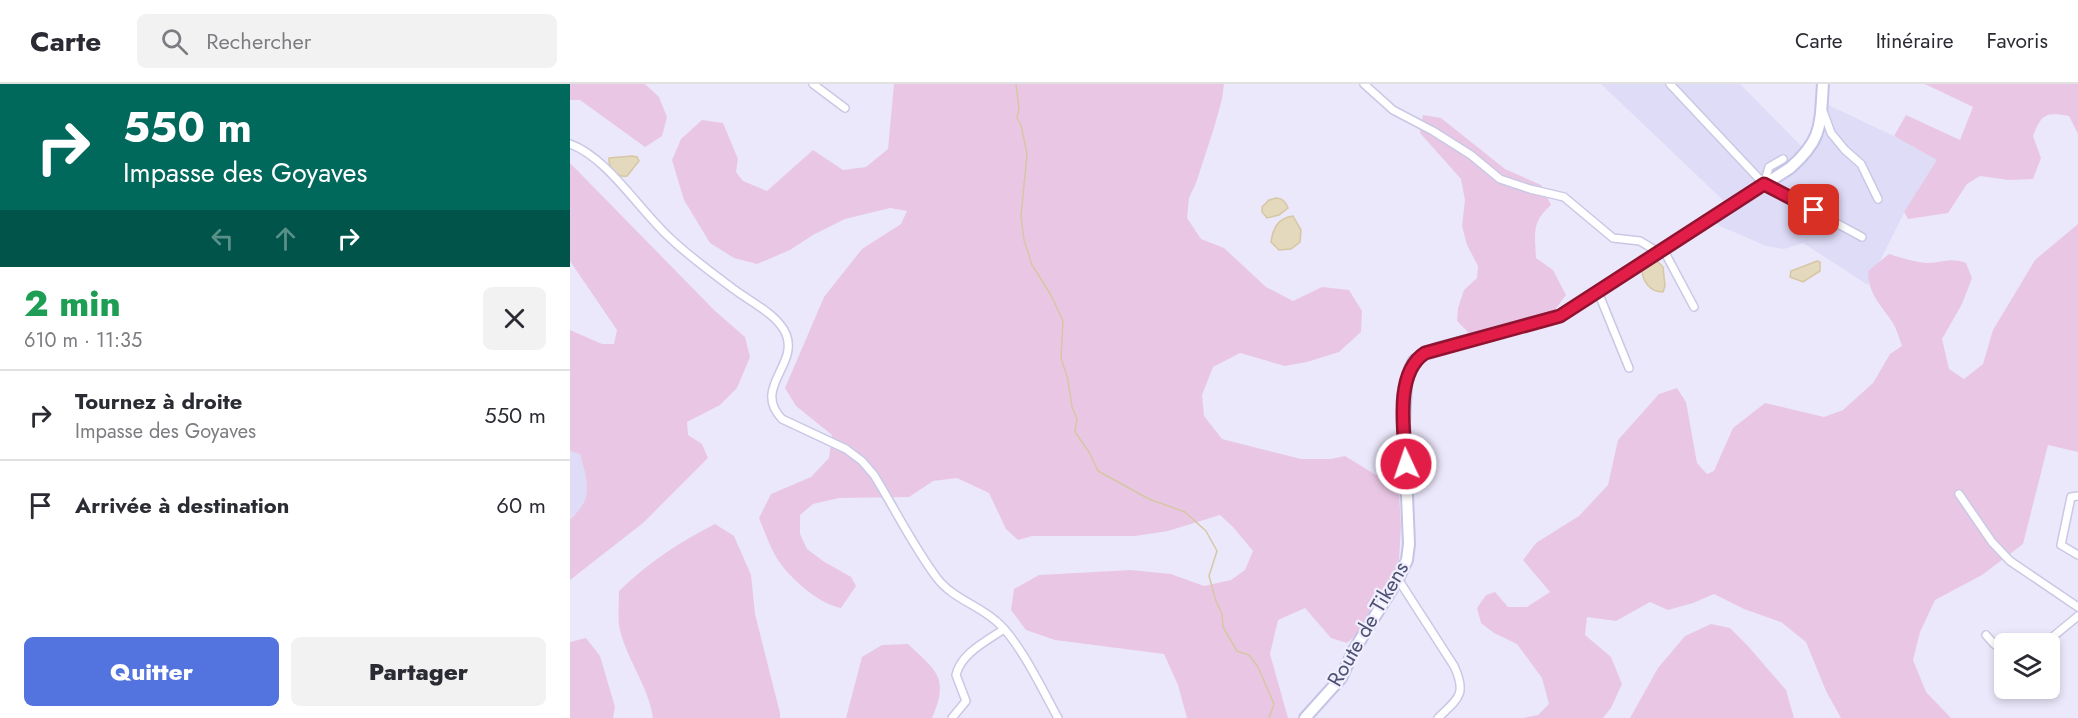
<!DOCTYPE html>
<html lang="fr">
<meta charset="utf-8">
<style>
body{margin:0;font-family:Jost,sans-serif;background:#f2f2f3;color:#2b2b33;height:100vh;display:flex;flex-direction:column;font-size:22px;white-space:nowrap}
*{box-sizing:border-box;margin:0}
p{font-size:20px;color:#7c7c81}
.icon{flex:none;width:33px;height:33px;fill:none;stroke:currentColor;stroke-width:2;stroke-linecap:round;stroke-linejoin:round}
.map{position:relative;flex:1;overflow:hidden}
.sheet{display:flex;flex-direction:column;background:#fff;width:570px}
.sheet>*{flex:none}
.top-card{background:#00695c;color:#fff;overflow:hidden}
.fabs{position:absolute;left:1424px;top:549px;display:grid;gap:12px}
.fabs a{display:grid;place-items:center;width:66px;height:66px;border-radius:9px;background:#fff;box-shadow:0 3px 9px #0003;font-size:30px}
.pin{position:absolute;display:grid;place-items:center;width:51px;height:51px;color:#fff;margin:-26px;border-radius:12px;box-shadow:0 3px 9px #0006}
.me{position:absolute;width:66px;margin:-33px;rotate:357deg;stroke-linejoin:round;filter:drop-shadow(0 0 4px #0008)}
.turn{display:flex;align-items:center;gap:21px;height:126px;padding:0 24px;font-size:27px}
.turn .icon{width:78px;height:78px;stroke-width:2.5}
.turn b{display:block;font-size:42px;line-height:51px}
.lanes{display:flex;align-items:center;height:57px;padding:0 24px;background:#0003;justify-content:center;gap:30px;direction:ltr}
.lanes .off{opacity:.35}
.round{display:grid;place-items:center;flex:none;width:63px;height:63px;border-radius:9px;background:#f2f2f3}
.head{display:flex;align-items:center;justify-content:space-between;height:102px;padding:0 24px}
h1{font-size:36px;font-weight:800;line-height:45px;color:#1e9e55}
.cta{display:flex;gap:12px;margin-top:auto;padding:12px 24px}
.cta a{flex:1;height:69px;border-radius:9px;background:#5373df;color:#fff;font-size:24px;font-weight:800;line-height:69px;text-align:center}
.cta a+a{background:#f2f2f3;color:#2b2b33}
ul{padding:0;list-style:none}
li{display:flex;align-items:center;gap:18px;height:90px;padding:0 24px;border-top:2px solid #e1e1e2}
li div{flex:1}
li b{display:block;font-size:22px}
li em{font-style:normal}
header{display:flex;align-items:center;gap:36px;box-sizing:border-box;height:84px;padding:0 30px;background:#fff;border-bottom:2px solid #e1e1e2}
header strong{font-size:28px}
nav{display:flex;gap:33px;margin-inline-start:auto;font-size:21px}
.search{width:420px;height:54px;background:#f2f2f3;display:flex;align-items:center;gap:15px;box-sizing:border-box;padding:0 21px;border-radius:9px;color:#7c7c81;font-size:22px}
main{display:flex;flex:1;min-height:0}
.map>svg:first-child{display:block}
.residential{fill:#dfdcf8}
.green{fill:#e9c7e4}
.water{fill:#e4d8bd;stroke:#d6c7a4;stroke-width:1.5}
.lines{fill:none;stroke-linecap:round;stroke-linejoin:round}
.stream{stroke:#d6c7a4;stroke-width:1.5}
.street-casing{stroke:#c9c8e5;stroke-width:10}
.secondary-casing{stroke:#c4c4e7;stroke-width:14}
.street{stroke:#fff;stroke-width:7}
.secondary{stroke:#fff;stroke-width:10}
.route-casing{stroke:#92132f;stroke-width:15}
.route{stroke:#e11d48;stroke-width:10}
.labels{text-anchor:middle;stroke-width:4.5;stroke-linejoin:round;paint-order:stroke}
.street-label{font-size:21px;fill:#4d5174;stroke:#f1eefe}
</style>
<header>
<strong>Carte</strong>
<div class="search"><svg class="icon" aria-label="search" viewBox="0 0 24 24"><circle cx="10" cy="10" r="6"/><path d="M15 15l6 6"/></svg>Rechercher</div>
<nav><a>Carte</a><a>Itinéraire</a><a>Favoris</a></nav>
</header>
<main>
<section class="sheet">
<div class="top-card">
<div class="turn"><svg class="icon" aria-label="right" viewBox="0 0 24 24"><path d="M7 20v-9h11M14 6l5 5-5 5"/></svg><div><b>550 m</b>Impasse des Goyaves</div></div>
<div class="lanes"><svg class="icon off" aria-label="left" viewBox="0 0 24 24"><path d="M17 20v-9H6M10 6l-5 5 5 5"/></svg><svg class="icon off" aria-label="ahead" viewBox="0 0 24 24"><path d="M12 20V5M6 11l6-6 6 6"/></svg><svg class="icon" aria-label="right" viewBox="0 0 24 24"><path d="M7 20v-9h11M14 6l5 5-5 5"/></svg></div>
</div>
<div class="head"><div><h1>2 min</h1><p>610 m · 11:35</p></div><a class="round"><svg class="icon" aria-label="close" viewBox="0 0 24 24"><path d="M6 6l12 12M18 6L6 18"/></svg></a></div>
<ul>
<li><svg class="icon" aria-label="right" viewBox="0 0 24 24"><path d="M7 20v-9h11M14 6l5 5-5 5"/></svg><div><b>Tournez à droite</b><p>Impasse des Goyaves</p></div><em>550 m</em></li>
<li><svg class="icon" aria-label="arrive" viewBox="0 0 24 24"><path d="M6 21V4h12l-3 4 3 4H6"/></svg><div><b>Arrivée à destination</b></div><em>60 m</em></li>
</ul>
<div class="cta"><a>Quitter</a><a>Partager</a></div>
</section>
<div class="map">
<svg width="1508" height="634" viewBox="0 0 1508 634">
<rect width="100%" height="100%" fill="#ebe8fb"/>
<g class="residential">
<polygon points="1031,0 1170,0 1240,71 1252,51 1256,20 1324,52 1368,76 1334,129 1298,201 1233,159 1214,165 1196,162 1150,142 1137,131 1156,119"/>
<polygon points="0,367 10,369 19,404 11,426 0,434"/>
</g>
<g class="green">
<polygon points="0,0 75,0 89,13 97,33 92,52 75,63 10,16 0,16"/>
<path d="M324,0H654L652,15L644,44L626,99L619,114L617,134L631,155L654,164L696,203L723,217L752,203L779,206L792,227L791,248L769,268L737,278L715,282L670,269L643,283L632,311L634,332L652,355L731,375H761L775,372L806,391L823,388L828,391L831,442L829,476L816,504L789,549L777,559L761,554L735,524L708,536L700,570L718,634H617L608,601L594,570L485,556L456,546L441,526L444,505L469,491L561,486L601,490L634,502L661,496L675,486L683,467L663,443L650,431L598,447L565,452H462L448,456L436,445L419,409L387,394L363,397L339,413L269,414L243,420L230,431V450L237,465L253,477L281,493L286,502L271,524C248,520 214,490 204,469C198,458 194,446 189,434L201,410L241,393L259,374L262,351L226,322L215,304L254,213L292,165L331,140L337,127L320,124L275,135L243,151L220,166L187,180L164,174L140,159L114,116L102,76L111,55L132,36L153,39L168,75L166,88L173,97L197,107L243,66L273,86L296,83L318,65Z"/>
<path d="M1355,0H1508V50L1499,32C1475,28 1472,30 1463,52L1471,74L1463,95L1439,96L1410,92L1397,100L1378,129L1338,135L1334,128L1367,76L1324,52L1336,31L1390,56L1403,23Z"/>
<path d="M853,31L871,34L935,85L971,101L981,121C961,138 965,150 966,174L983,186L996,211L984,227L899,249L887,237L888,224L894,206L907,194L908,182L897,161L892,142L895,116L891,95L850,49Z"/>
<path d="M0,79L145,227L175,253L180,273L167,304L150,321L117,338L118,351L132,360L138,374L73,439L0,496V435C25,414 17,397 10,370L0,367V246L32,260H44L47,246L0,177Z"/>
<path d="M1508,140V368L1478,361L1453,460L1412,491L1365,516L1350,548L1343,576L1356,608L1381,634H1271L1256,607L1236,558L1211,538L1174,525L1144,510L1123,519L1098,526L1080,518L1046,537L1017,533L1015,551L1041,573L1052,600L1041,624L1033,634H953L968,631L979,620L972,594L947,560L924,549L911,539L907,524L916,511L925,508L938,523H957L980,508L953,476L966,459L1009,432L1038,401L1048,356L1089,310L1107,304L1116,318L1127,379L1137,390L1144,387L1163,344L1195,319L1254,333L1273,326L1303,299L1320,270L1332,262C1329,254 1327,246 1323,239C1311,221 1298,210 1298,187L1319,170C1332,174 1344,178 1357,179C1373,179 1380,173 1396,179L1402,194L1392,220L1372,255L1379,285L1394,295L1413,280L1423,246L1465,176Z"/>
<path d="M145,440L164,452L181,491L185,530L210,629V634H83C79,602 54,572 49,541C48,530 49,518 49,507C78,479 109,458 145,440Z"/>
<polygon points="1141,540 1160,544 1177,561 1216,606 1224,634 1060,634 1088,584 1115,552"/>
<polygon points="16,554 30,572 45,623 43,634 0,634 0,558"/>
<path d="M338,560C366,587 380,593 362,634H276L292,573L312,561Z"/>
</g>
<g class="water">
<path d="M62,72L67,73L69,77L57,92C48,94 38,84 39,74Z"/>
<path d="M706,114C712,114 716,118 718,124L709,131L697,134L692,128V123L699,116Z"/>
<path d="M723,132L731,146L730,158L721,165L709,166L701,158C703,144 708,134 723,132Z"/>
<path d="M1087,177L1093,183L1095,202L1093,208C1080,208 1072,197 1072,185Z"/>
<polygon points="1247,177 1250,178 1250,187 1233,198 1220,193 1221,187"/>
</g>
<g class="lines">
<polyline class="stream" points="446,0 449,24 447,34 451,41 457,70 451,132 454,156 462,181 481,211 493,237 491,274 498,296 502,323 507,335 505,348 519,368 528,387 579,415 615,428 636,447 647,467 639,492 646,517 652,530 653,543 667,567 679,571 688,583 704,620 699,634"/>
<defs>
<g id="street">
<polyline points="243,0 275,24"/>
<polyline points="794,0 823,26 863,47 901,71 930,95 960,105 994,113 1043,154 1070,157 1088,168"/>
<polyline points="1100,0 1194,100 1292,153"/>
<polyline points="1253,27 1261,49 1275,66 1291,80 1308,115"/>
<path d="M0,60C37,73 70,127 100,154C120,173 142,189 165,206C181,218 208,231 216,250C229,281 182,304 212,335L276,365L292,377L304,391C325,425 343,462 367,494C382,514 408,521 426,537C449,556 473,607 488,634"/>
<polyline points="1194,100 1199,83 1213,75"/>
<polyline points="1093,165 1124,223"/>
<polyline points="1028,208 1059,284"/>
<polyline points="1389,410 1422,458 1440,477 1508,523"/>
<polyline points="1508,412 1501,413 1491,461 1508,471"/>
<path d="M828,495L884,582C897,610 889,614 868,634"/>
<polyline points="1416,551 1424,560 1434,566"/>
<polyline points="1474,560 1508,532"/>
<path d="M382,634L396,617L386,591C391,569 417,557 434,545"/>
</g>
<path id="secondary" d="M735,634L771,594L784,566L828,495L837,476L839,460L834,339L836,300L840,285L844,277L855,269L866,265L990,232L1220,84C1253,55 1250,41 1253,0"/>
</defs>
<use href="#street" class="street-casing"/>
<use href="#secondary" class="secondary-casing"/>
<use href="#street" class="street"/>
<use href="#secondary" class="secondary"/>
</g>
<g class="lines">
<defs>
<path id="route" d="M836,380C834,347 824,289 855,269L990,232L1194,100L1244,126"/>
</defs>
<use href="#route" class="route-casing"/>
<use href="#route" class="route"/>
</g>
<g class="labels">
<g class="street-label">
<text transform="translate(798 540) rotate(-60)" y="7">Route de Tikens</text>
</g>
</g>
</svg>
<div class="fabs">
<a><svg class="icon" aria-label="layers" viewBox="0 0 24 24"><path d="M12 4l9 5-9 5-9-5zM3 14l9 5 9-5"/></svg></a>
</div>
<div class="pin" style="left:1244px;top:126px;background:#d93025"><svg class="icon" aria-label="arrive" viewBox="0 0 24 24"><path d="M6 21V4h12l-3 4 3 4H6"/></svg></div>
<svg class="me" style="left:836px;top:380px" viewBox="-20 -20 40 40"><circle r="17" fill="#e11d48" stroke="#fff" stroke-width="3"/><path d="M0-11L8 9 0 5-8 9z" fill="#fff"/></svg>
</div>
</main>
